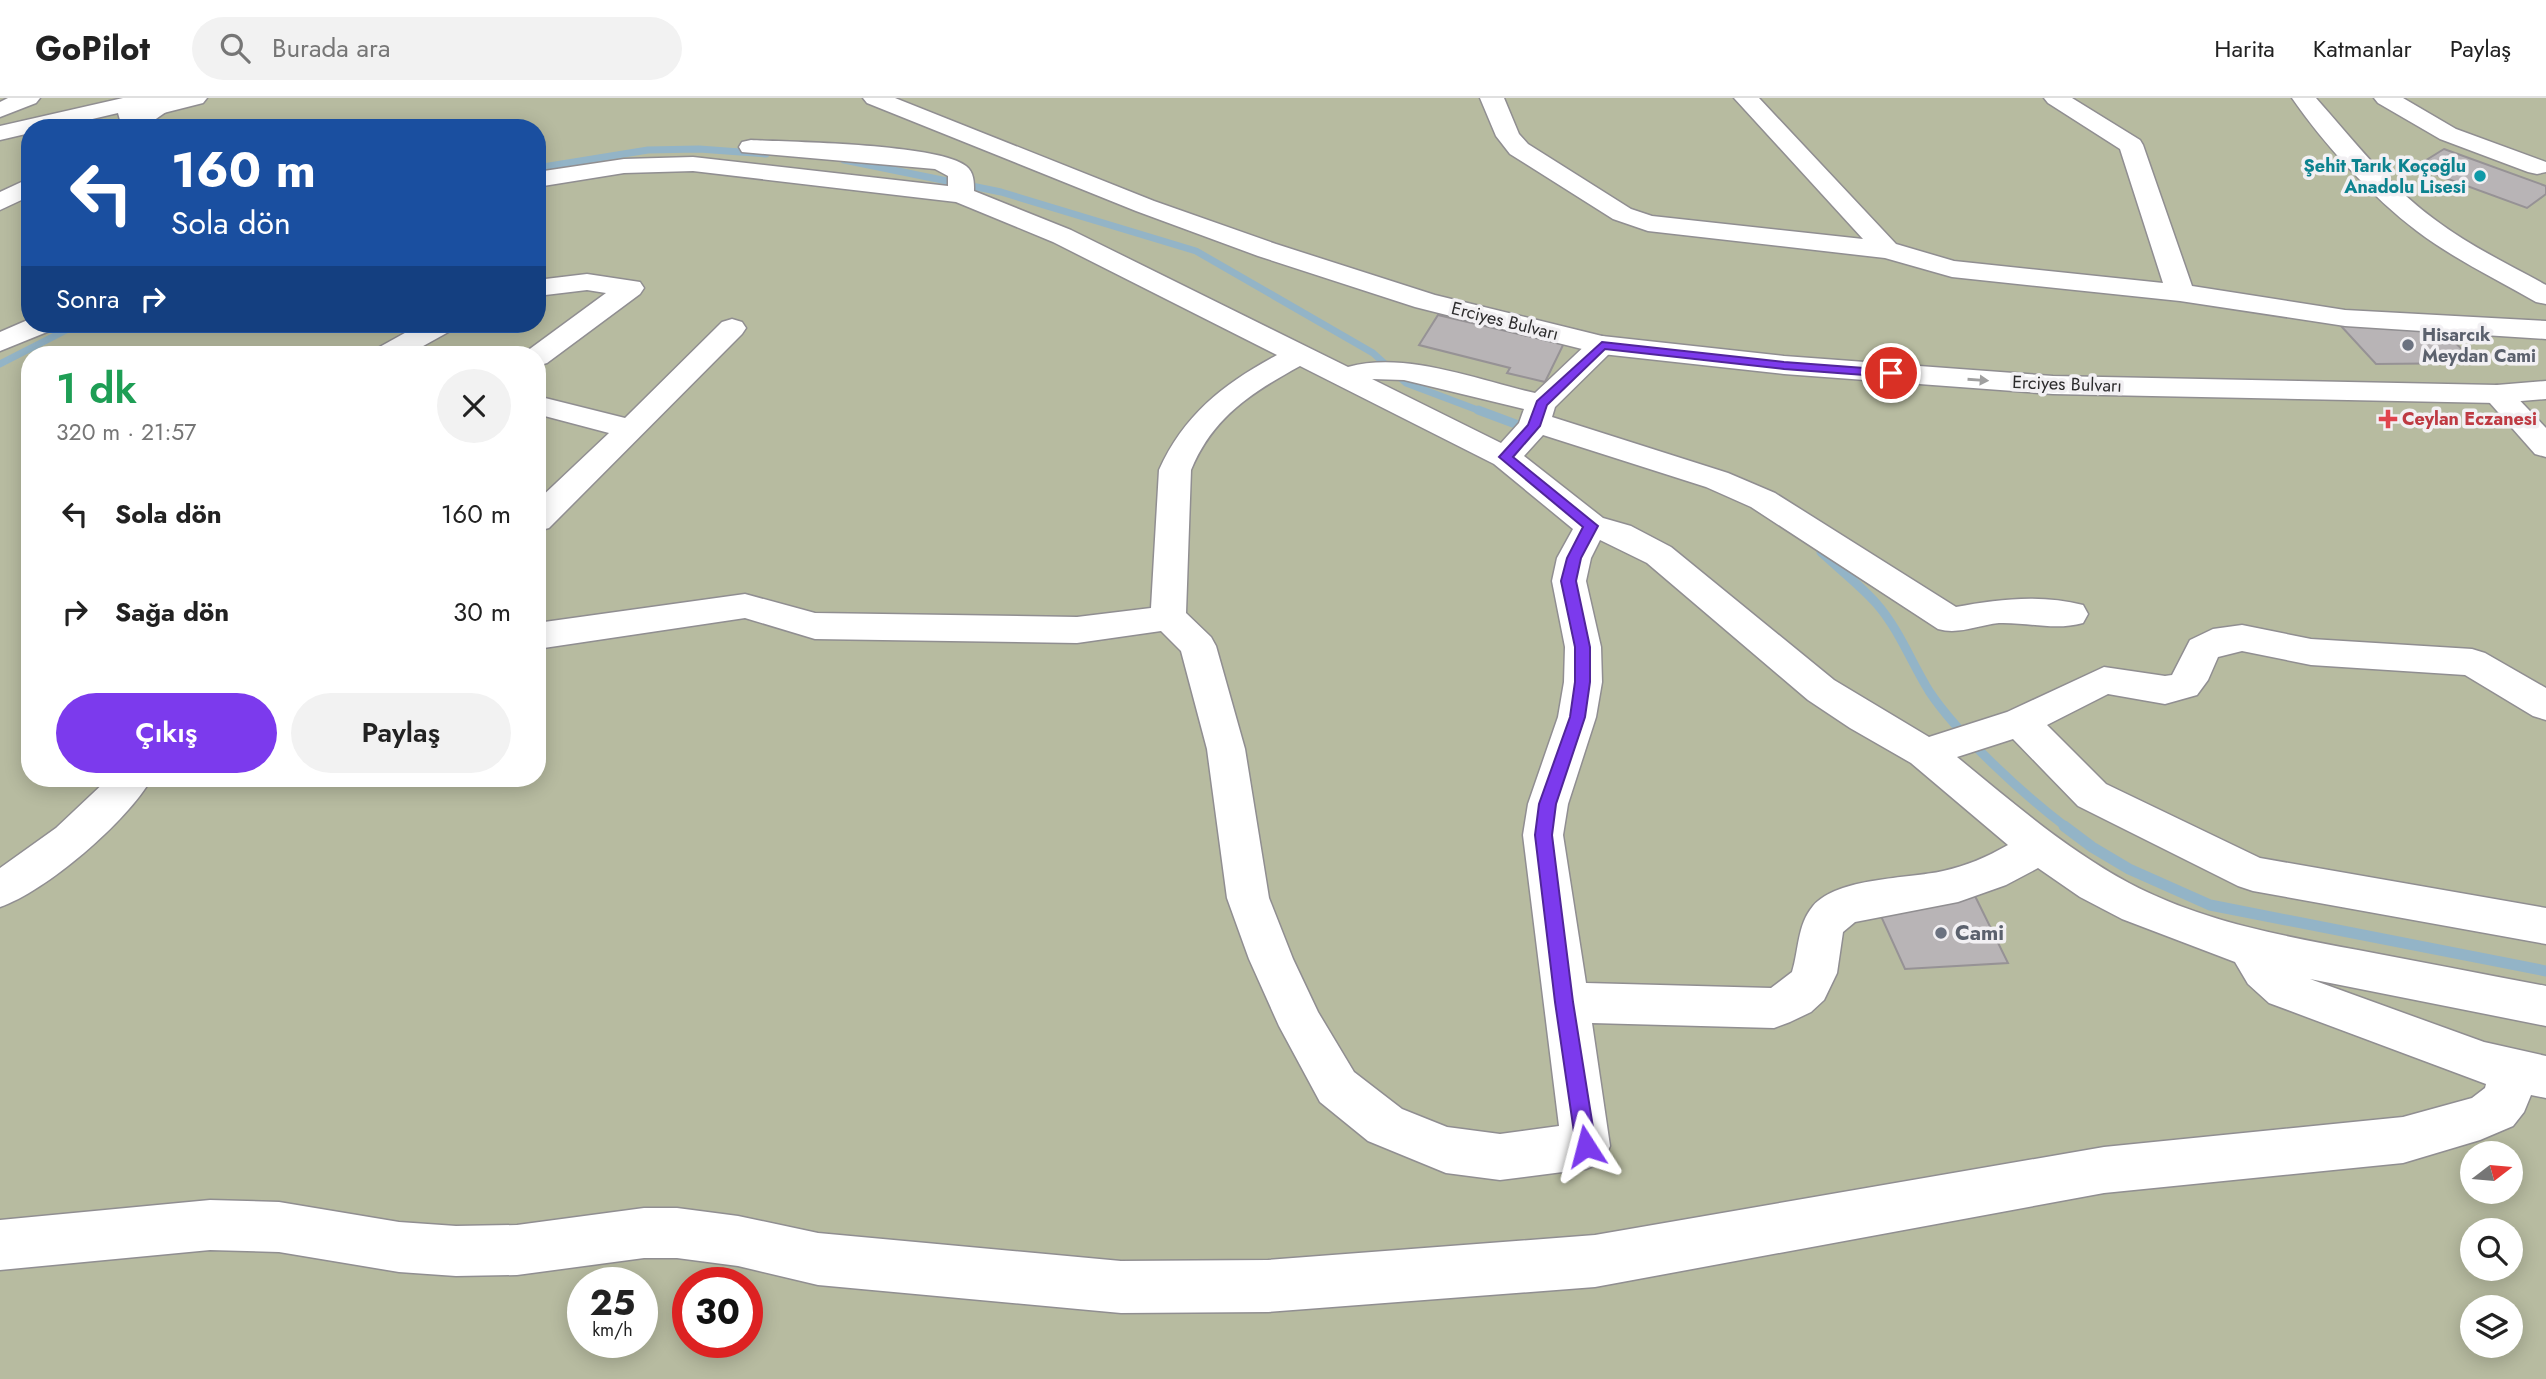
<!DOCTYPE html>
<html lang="tr">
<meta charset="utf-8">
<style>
body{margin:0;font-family:Jost,sans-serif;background:#f2f2f2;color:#222;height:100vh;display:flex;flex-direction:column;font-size:26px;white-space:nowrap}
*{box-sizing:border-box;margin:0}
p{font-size:23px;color:#767676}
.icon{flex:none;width:38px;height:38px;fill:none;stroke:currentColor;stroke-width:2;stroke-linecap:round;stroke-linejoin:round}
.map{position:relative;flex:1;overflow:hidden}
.details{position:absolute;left:21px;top:248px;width:525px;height:441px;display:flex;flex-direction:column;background:#fff;border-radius:28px;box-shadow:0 4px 18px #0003}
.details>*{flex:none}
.top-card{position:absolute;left:21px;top:21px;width:525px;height:214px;border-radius:28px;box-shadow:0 4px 18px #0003;background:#1a4fa0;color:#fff;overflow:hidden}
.needle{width:46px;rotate:74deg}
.controls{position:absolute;left:2460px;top:1043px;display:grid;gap:14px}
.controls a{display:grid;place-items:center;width:63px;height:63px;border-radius:50%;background:#fff;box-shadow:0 4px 18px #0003;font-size:35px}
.speed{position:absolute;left:567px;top:1169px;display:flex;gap:14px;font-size:35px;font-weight:700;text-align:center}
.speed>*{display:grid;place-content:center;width:91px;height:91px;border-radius:50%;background:#fff;box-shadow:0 4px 18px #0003;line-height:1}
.speed small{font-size:18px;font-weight:400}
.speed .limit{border:10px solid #d22;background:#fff;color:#111}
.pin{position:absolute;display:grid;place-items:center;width:60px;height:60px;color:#fff;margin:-30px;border:4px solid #fff;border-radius:50%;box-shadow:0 2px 7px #0007}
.me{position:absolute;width:77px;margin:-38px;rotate:351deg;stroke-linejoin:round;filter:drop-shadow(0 0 5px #0008)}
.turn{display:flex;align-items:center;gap:24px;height:147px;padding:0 35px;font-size:32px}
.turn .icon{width:91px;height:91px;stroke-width:2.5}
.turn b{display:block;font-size:49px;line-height:60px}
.then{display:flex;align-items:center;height:66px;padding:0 35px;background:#0003;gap:14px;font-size:26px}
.round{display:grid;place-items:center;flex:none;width:74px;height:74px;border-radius:37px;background:#f2f2f2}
.overview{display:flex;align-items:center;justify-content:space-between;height:119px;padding:0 35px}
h1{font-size:42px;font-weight:600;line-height:52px;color:#1e9e55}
.button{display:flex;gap:14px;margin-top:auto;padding:14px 35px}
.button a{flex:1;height:80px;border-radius:42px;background:#7c3aed;color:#fff;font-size:28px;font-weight:600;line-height:80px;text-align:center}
.button a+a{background:#f2f2f2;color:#222}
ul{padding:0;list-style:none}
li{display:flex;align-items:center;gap:21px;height:98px;padding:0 35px}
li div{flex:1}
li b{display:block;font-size:26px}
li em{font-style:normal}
header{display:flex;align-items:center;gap:42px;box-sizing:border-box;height:98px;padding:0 35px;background:#fff;border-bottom:2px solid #e0e0e0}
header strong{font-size:33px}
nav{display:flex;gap:38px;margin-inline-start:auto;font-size:24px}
.search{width:490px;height:63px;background:#f2f2f2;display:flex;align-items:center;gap:18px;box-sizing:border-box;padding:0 24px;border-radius:38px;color:#767676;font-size:26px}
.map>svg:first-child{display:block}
.green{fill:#b7bba0;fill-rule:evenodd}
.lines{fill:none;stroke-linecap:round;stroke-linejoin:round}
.stream-far2{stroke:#93b4c7;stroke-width:7}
.stream-far1{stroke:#93b4c7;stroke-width:9}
.stream{stroke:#93b4c7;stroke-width:11}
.building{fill:#b8b4b6;stroke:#969295;stroke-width:2}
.minor-casing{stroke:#908e91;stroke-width:3}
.highway-casing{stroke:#908e91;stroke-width:3}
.minor{fill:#fff;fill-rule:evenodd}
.highway{fill:#fff;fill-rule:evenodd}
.oneway{fill:#a0a0a0}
.route{fill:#7c3aed;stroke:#51269a;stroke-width:2}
.culture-dot{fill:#0f9aa8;stroke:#f2f0f3;stroke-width:2.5}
.worship-dot{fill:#6b7280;stroke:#f2f0f3;stroke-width:2.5}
.health-dot{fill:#e0444e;stroke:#f2f0f3;stroke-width:2.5}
.labels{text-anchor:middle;stroke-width:7;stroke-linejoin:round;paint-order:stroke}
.far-culture-label{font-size:18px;font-weight:bold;fill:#0d838f;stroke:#f2f0f3;text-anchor:end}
.far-street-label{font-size:18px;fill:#2c2b2c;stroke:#f2f0f3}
.far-worship-label{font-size:18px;font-weight:bold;fill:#5b616d;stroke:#f2f0f3;text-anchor:start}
.far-health-label{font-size:18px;font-weight:bold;fill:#be3a42;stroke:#f2f0f3;text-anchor:start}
.worship-label{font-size:21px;font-weight:bold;fill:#5b616d;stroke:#f2f0f3;text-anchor:start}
</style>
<header>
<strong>GoPilot</strong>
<div class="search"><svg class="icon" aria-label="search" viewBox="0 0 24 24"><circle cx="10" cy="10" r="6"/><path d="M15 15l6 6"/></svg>Burada ara</div>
<nav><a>Harita</a><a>Katmanlar</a><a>Paylaş</a></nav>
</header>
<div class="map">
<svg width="2546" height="1281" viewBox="0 0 2546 1281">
<rect width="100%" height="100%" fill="#e5e2e6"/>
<path class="green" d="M0,0H2546V1281H0ZM30,30H537V226H30ZM30,257H537V681H30ZM2473,1055H2511V1094H2473ZM2473,1132H2511V1171H2473ZM583,1185H642V1244H583ZM688,1185H747V1244H688ZM2473,1209H2511V1248H2473Z"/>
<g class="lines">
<g class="stream-far2">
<polyline points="844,62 1001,94 1196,153 1373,255 1406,285 1483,314"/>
<polyline points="537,70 648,52 699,51 766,56"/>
<polyline points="0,266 78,226"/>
</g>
<g class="stream-far1">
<polyline points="1478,312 1529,331"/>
<path d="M1821,454C1839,471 1860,487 1876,505C1899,531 1911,564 1929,593C1958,637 2024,697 2066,729"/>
</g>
<polyline class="stream" points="2064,728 2092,749 2129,771 2210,807 2546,873"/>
</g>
<g class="building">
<polygon points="2444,51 2546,88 2546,96 2527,110 2415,69"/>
<polygon points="1438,217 1527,238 1530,233 1566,241 1545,284 1507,275 1510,270 1419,247"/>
<polygon points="2341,228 2438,228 2476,265 2376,266"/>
<polygon points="1975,798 2008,865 1905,871 1875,805"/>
</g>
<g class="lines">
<defs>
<g id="minor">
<polygon points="8,0 40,0 36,5 0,19 0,4"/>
<polygon points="1480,0 1504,0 1519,36 1528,46 1631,111 1652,118 1863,141 1734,0 1759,0 1896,146 1954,163 2163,185 2120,51 2048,5 2044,0 2072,0 2140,42 2143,47 2192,188 2345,212 2546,223 2546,241 2345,228 2180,203 1952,179 1885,160 1648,133 1613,121 1510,56 1496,38"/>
<path d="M2292,0H2316C2353,42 2388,87 2434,121C2468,147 2508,166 2546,187V206L2536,204C2496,181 2454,161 2417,133C2373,100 2323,45 2292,0Z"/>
<polygon points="2374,0 2403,0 2456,31 2546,64 2546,74 2537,76 2528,74 2440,41 2378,5"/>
<polygon points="161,2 169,4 173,9 143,30 114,30 118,25"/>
<path d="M751,42C793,44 939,46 966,68C974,74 974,84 974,93L1071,132L1348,269C1406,253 1477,282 1535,295L1592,241L1602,238L1612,241L1616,247L1612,253L1555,309L1552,319L1728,375L1775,395L1956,509C1997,501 2042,496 2083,507L2088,516L2083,525C2055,533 2027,524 1999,525C1978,527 1959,537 1938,531L1751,409L1706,389L1543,337L1524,358L1603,420L1631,428L1671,449L1834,582L1929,639L2007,614L2104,569L2165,578L2172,577L2190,542L2213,531L2242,527L2311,541L2472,551L2485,555L2546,590V622L2533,618L2465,577L2311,567L2242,553L2218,559L2208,582L2197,597L2165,606L2108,596L2047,627L2106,686L2260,760L2546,810V846L2253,793L2238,788L2078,708L2013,641L1957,659C2012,704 2066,751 2129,785C2201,823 2278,837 2358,852C2420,864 2483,876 2546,888V928L2310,881L2484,944L2546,958V1000L2531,997L2524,1014L2513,1028L2480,1042L2403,1065L2104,1095L1595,1189L1268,1214L1121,1215L818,1187L738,1168L677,1160H644L517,1177L456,1178L399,1174L279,1154L210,1152L0,1172V1122L210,1102L279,1104L399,1124L456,1128L517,1127L644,1110H677L738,1118L818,1135L1121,1163L1268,1162L1595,1137L2104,1049L2403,1019L2472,1000L2485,990L2486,986L2269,905L2248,886L2235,864L2122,821L2080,799L2038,770L2006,787L1958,804L1855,824L1843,834L1837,875L1824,902L1811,914L1790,924L1774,930L1592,925L1610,1048L1603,1064L1586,1071L1500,1082L1446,1075L1368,1043L1320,1004L1279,928L1249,861L1227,800L1207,651L1181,553L1161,533L1077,545L815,541L745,520L537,551V525L745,496L815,515L1077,519L1151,510L1159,372C1184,316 1225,285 1277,257L1053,144L956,104L693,73L624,75L537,89V74L624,61L693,59L948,88V78L935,71L742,54L739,49L742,44ZM1300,268L1494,366L1573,431L1557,460L1552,483L1565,549L1564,584L1558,619L1528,706L1523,737L1559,1028L1500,1036L1447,1029L1402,1011L1354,974L1318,914L1293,861L1269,800L1245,651L1216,548L1211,539L1186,515L1191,372C1213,319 1251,295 1300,268ZM1372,281L1404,282L1524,311L1519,325L1501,345ZM1600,442L1647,465L1808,602L1850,630L1911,665L2008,747C1987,759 1966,768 1943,773C1908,781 1838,779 1813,808C1797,827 1799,852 1792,874L1771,890L1586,885L1563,737L1568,706L1596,619L1602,584L1601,549L1586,483L1591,460Z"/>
<polygon points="30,80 30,98 0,112 0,94"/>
<polygon points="587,176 640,184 644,190 640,196 547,265 537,268 537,257 524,257 527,253 606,195 587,192 537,198 537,182"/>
<polygon points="30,221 30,226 56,226 52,232 0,253 0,234"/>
<polygon points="732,221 742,224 746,230 742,236 549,430 537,433 537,403 609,335 537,316 537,298 625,320 722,224"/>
<polygon points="421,226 456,226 452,232 407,257 371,257 376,251"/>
<polygon points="2497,287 2508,290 2546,330 2546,359 2535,356 2482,296 2486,290"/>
<path d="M108,681H151C128,723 45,794 0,809V770L56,730Z"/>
</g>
<g id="highway">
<polygon points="123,0 207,0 203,5 128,24 120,22 118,15 54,30 30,30 30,35 0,42 0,28"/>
<polygon points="863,0 895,0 1154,103 1276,146 1435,197 1602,238 1784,258 2053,278 2497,287 2546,283 2546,301 2497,305 2053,296 1784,276 1602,256 1415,209 1258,158 1136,113 867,5"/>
</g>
</defs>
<use href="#minor" class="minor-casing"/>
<use href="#highway" class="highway-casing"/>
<use href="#minor" class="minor"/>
<use href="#highway" class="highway"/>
</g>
<defs><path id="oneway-solid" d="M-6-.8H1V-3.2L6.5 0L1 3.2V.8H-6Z" transform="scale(1.75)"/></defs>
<use class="oneway" href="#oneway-solid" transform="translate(1978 282) rotate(4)"/>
<polygon class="route" points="1602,244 1784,264 1891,272 1898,275 1891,279 1784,271 1605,251 1547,307 1540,328 1513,359 1598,428 1581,460 1576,483 1590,549 1590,584 1585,619 1556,706 1552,737 1573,904 1596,1048 1593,1055 1586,1058 1579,1055 1576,1048 1555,904 1535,737 1539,706 1570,619 1575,584 1575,549 1561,483 1567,460 1583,429 1499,359 1528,327 1537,303"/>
<circle class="culture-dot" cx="2480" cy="78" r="7"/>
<g class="worship-dot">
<circle cx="2408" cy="247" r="7"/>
<circle cx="1941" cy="835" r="7"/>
</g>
<path class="health-dot" d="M2384.5 310.5h7v7h7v7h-7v7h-7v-7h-7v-7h7z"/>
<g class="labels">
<g class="far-culture-label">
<text x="2466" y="74">Şehit Tarık Koçoğlu<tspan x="2466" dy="21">Anadolu Lisesi</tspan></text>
</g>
<g class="far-street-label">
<text transform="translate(1505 223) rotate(14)" y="6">Erciyes Bulvarı</text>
<text transform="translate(2067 286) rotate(2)" y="6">Erciyes Bulvarı</text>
</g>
<g class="far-worship-label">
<text x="2422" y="243">Hisarcık<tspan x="2422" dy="21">Meydan Cami</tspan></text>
</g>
<g class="far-health-label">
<text x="2402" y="327">Ceylan Eczanesi</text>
</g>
<g class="worship-label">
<text x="1955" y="842">Cami</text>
</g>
</g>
</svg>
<div class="controls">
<a><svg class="needle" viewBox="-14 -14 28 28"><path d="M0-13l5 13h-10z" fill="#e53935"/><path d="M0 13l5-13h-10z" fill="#767676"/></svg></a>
<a><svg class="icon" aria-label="search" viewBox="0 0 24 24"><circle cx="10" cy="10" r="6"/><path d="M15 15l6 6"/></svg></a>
<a><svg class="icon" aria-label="layers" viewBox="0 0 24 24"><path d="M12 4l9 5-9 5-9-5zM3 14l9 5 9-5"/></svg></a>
</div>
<div class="speed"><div>25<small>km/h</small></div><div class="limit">30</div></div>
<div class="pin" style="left:1891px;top:275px;background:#d93025"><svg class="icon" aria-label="arrive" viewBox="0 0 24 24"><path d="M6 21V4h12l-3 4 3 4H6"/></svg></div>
<svg class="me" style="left:1586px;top:1048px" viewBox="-20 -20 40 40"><path d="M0-17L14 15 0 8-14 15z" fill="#7c3aed" stroke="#fff" stroke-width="4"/></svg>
<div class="top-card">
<div class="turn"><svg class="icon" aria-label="left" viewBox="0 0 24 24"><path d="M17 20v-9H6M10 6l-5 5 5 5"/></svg><div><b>160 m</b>Sola dön</div></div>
<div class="then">Sonra<svg class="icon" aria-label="right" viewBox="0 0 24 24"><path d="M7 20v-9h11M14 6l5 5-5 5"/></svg></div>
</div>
<section class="details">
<div class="overview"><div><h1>1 dk</h1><p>320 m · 21:57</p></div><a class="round"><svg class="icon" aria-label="close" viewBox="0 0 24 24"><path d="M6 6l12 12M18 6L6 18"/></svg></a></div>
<ul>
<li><svg class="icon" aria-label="left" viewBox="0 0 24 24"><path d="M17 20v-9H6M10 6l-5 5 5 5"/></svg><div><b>Sola dön</b></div><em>160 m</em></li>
<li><svg class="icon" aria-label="right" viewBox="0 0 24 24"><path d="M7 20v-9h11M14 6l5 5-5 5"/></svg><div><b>Sağa dön</b></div><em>30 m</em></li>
</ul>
<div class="button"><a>Çıkış</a><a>Paylaş</a></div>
</section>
</div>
